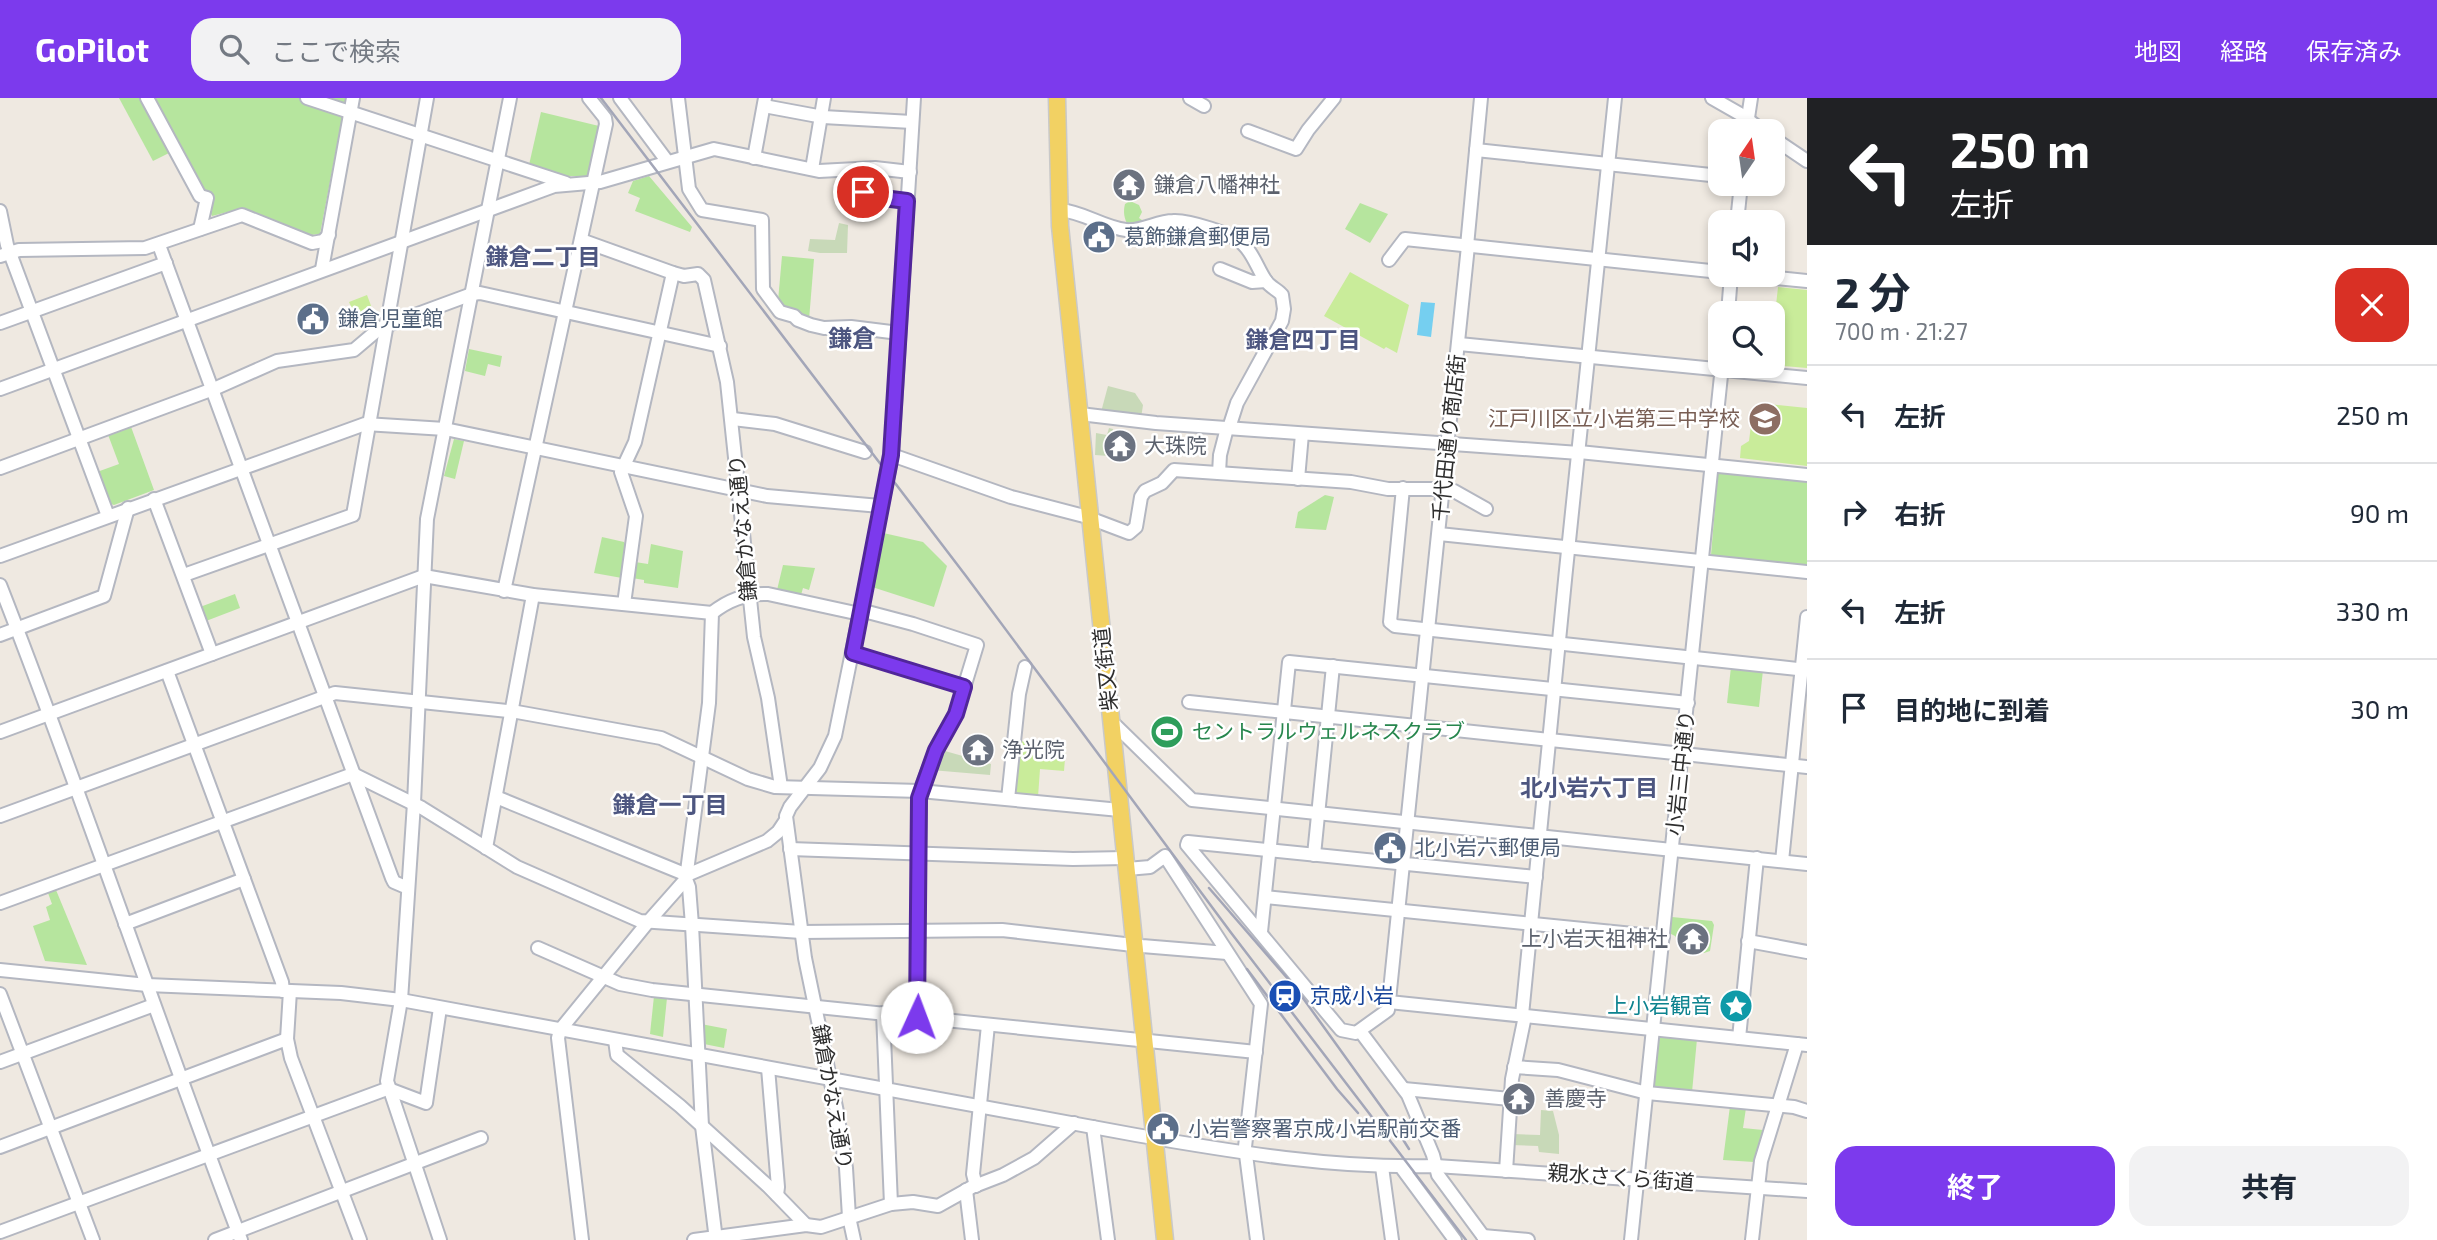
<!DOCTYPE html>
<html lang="ja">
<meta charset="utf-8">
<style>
body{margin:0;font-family:"Exo 2","Noto Sans JP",sans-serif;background:#f2f2f3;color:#1f2937;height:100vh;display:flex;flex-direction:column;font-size:26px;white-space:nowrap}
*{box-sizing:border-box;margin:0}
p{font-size:23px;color:#747a83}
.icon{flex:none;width:38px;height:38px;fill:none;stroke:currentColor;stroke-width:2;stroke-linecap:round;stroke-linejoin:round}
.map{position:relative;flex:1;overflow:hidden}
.sheet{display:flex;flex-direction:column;background:#fff;width:630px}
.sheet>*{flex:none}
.top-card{background:#202124;color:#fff;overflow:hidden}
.needle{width:46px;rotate:13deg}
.tools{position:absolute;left:1708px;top:21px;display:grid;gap:14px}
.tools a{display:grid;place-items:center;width:77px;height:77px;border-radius:14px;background:#fff;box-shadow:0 4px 10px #0003;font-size:35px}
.pin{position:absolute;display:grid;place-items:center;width:60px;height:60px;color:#fff;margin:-30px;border:4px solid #fff;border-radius:50%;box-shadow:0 2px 7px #0007}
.me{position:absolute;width:77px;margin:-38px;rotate:2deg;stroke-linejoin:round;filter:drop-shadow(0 0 5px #0008)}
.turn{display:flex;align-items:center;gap:24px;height:147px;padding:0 28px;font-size:32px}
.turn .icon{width:91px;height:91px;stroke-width:2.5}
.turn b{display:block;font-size:49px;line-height:60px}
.round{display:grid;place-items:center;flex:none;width:74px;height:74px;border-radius:21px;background:#f2f2f3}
.summary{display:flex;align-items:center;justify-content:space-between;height:119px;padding:0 28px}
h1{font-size:42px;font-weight:700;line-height:52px}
.primary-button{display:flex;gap:14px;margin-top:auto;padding:14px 28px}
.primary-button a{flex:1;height:80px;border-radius:21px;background:#7c3aed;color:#fff;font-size:28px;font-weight:700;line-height:80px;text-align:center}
.primary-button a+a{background:#f2f2f3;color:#1f2937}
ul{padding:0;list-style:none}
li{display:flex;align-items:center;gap:21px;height:98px;padding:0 28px;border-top:2px solid #e0e1e3}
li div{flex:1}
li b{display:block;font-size:26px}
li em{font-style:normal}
header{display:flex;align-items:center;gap:42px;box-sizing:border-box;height:98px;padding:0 35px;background:#7c3aed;color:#fff}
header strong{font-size:33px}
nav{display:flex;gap:38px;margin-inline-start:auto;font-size:24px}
.search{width:490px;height:63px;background:#f2f2f3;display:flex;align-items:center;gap:18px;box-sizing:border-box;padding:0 24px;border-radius:21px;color:#747a83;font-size:26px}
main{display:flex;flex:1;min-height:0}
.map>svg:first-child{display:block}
.green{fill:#b6e59e}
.cemetery{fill:#c8d9b8}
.pitch{fill:#c9ec9a}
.water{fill:#75cff0}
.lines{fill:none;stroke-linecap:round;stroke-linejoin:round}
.minor-casing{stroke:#b4b7c1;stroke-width:16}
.major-casing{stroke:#c9c9c9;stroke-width:19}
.minor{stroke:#fff;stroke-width:12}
.major{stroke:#f2d163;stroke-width:16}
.rail{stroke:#a3a6b8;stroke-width:2.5}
.route-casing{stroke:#51269a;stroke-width:18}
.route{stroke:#7c3aed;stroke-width:12}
.labels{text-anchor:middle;stroke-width:5;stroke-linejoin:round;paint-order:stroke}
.worship-label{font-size:21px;fill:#5b616d;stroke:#fff;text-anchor:start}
.service-label{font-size:21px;fill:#4e5e75;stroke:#fff;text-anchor:start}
.education-label{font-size:21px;fill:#785e54;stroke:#fff;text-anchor:end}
.street-label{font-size:21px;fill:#2e2e2e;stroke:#fff}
.leisure-label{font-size:21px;fill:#27864d;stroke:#fff;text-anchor:start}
.transit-label{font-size:21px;fill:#164399;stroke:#fff;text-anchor:start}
.culture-label{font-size:21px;fill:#0d838f;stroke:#fff;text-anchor:end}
.neighbourhood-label{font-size:23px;font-weight:bold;fill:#4d5680;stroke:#fff}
.quarter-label{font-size:24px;font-weight:bold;fill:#4d5680;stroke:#fff}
</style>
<header>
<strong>GoPilot</strong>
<div class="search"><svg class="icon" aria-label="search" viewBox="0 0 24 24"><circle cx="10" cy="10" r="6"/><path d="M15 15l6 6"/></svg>ここで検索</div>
<nav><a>地図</a><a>経路</a><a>保存済み</a></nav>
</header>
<main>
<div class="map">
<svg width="1807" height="1142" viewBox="0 0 1807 1142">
<rect width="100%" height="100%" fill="#efe9e1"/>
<g class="green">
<polygon points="119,0 141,0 171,54 153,63"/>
<polygon points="153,0 346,0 320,136 311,137 239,111 212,118"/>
<polygon points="541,14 599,28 588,78 565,78 529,67"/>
<polygon points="649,78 692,129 690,134 635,113 640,100 628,95 633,83"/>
<path d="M1130,103L1139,107L1142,114L1139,120L1145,124L1128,127C1124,121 1123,113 1125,106Z"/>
<polygon points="1360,105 1388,116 1370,145 1345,131"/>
<polygon points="782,158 814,161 809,222 783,211 778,203"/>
<polygon points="469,251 502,258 500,269 488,266 485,278 465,273"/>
<polygon points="130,326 154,392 114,407 108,405 97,374 119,366 107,334"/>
<polygon points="454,341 464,343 455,381 444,378"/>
<polygon points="1718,373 1807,383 1807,468 1711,457"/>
<polygon points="1325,397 1334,399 1326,432 1295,430 1298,414"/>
<polygon points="879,434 923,444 947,468 934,509 869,488"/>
<polygon points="602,439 624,444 627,449 622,480 594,475"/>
<polygon points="651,446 683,453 678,490 644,485 644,482 632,480 635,464 648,466"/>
<polygon points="783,467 815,470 809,492 803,490 801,497 777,492"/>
<polygon points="235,496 240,510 206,523 200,509"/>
<polygon points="1731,569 1763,572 1759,609 1727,605"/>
<polygon points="56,792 87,867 45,863 33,828 50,822 46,809 52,806 48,795"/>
<polygon points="1672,819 1712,823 1714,827 1710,853 1704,855 1684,853 1675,838 1669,835 1670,820"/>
<polygon points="654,898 667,900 663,939 650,936"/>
<polygon points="701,926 727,931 724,950 704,946"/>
<polygon points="1662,938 1697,941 1692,994 1655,991 1654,988 1658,942"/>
<polygon points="1730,1008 1746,1010 1743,1030 1763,1032 1754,1064 1723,1062"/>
</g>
<g class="cemetery">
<polygon points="839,125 848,127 847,155 820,155 808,153 810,141 835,142"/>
<polygon points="1108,288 1135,295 1143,307 1141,320 1101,314"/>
<polygon points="1109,330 1113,331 1109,358 1095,357 1096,335 1107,337"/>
<polygon points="945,653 991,666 990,677 931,672 938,655 943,656"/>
<polygon points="1541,1012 1553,1013 1559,1037 1559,1056 1539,1054 1538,1048 1511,1047 1512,1036 1540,1037"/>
</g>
<g class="pitch">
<polygon points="1350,174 1409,207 1397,255 1386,249 1384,251 1324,218"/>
<polygon points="1778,189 1807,192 1807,270 1773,267 1773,235"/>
<polygon points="367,197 376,221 359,227 349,204"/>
<polygon points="1760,305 1807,310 1807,368 1740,360 1741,348 1749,343 1753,311"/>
<polygon points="1020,643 1066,648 1064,673 1040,671 1038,699 1016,697 1013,694"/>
</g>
<polygon class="water" points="1421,204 1435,205 1431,239 1417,237"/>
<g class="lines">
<defs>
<g id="minor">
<polyline points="147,0 200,98 207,100 200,131"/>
<polyline points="307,0 566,85"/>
<polyline points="620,0 667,63"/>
<polyline points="678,0 689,91 702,112 762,122 763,191 780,214 794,218 798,222 811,227 824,230 851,229 899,235"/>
<polyline points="1190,0 1204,8"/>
<polyline points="1712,0 1740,16 1763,33"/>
<polyline points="764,8 823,19 912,24"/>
<polyline points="1248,33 1296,51 1308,32 1334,0"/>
<polyline points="1746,33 1751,0"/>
<polyline points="1773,40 1807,63"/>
<polyline points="1476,52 1720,78"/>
<polyline points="754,60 765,0"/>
<polyline points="812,71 824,0"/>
<polyline points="863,71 860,91 883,100 907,103"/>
<path d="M1060,112C1084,114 1102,129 1126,132C1142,134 1157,123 1173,123C1188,122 1234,136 1244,147C1254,157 1258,172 1266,183C1270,189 1278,192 1282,197L1284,211L1282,223L1237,305L1229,330"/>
<polyline points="0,113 7,147 108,418"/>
<polyline points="1737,124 1741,86"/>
<polyline points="581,142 673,175 684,178 698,176 704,182 727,284 754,539 768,600 781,689"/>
<polyline points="159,147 392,780 394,784 408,790"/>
<polyline points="1467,148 1481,0"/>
<polyline points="0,158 19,152 145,150 242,117 312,145 323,143 329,137"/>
<polyline points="1389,162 1405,141 1720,174"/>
<polyline points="322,171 353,0"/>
<polyline points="1220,171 1252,184 1266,183"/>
<polyline points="1746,177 1807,183"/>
<polyline points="1728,215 1731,177"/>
<polyline points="0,225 166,165"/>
<polyline points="1459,246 1807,280"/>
<polyline points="0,291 554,88 600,84 714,51 819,73 875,70 910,74"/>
<polyline points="1080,316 1156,325 1579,355"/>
<polyline points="733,321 775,326 865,354"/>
<polyline points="1579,354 1807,377"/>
<polyline points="892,357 1011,399 1084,418 1129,435 1136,429 1141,399 1145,393 1162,385 1174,372 1351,384 1388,391 1444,391 1454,393 1486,411"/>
<polyline points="0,370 216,290 277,263 354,252 380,230 472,196 480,195 720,248"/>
<polyline points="1219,375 1220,357 1227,330"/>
<polyline points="1298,381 1302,336"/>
<polyline points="1403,390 1390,524 1395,528 1807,572"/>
<polyline points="154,401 212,556"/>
<polyline points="1439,436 1807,474"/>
<polyline points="0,458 365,326 445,331 767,398 880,408"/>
<polyline points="184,477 353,417 427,0"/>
<path d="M0,487C85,704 158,925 241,1142"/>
<polyline points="504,493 606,26 605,20 589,0"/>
<polyline points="624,506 636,418 621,374 635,344 673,175"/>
<polyline points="860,512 913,526 977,547 956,616 936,652 920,693 917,919"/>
<path d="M1427,532C1414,658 1402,785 1388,912L1356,935L1341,932L1187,747L1188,744L1536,779"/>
<polyline points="1428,532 1468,148"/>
<polyline points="0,537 104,498 128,410"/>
<polyline points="853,555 965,589"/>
<polyline points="167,573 282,884 283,893"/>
<polyline points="1189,604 1807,669"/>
<polyline points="1112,624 1192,702 1807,766"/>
<polyline points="0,634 424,478 533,497 712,515"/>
<polyline points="496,699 687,777 767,743 778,734 786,722"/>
<polyline points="1008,701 1019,596 1025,569"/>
<polyline points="0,718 335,595 517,614 661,640 748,681 775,689 920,693 1120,712"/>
<polyline points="486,750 533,497"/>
<polyline points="790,751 1073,761 1125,760"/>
<polyline points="1314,757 1333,568"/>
<polyline points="1782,763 1807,519"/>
<polyline points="1127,771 1150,769 1165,758 1261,906 1245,1049 1257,1142"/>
<polyline points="686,781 689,789 692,827 702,1028 716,1142"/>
<polyline points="1265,799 1663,839"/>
<polyline points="0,805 353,676 422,710 517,769 640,823 801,834 1002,832 1142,848 1227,855"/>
<polyline points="125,826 244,781"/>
<polyline points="1261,834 1289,564 1688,605"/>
<polyline points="1748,843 1807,854"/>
<polyline points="538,850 620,886 652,892 1256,954"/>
<path d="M0,872L147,887L341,895L401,902L1136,1037C1235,1054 1335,1071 1436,1068L1807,1093"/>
<polyline points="290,893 287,941 291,960 360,1142"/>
<polyline points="0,896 93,1142"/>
<polyline points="1389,904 1807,947"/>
<polyline points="883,915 891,1106"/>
<path d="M1522,917C1551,610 1583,307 1615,0"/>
<polyline points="1360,933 1408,997 1433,1057 1438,1077 1486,1142"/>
<polyline points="1739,940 1757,760"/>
<polyline points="615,942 617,957 680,1008 768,1088 806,1127"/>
<polyline points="0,964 154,907"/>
<polyline points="1514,969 1558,972 1647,995 1794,1009 1807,1013"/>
<polyline points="768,970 778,1089 777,1097"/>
<polyline points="1404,991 1510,1001"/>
<polyline points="1093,1029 1108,1142"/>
<polyline points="0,1049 287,941"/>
<polyline points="1382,1069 1392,1142"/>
<polyline points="1401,1069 1455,1142"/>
<polyline points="1506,1073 1512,981 1525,918"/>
<polyline points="976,1088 973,1076 988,927"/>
<polyline points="966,1092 972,1142"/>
<polyline points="0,1134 384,992 389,991 426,1005 440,910"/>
<polyline points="1483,1138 1528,1142"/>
<polyline points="215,1142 481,1040"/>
<polyline points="440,1142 387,983 401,902 414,705 427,421 510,0"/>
<path d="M582,1142L558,940L560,932L648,824L686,781L709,605L712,515C728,502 747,495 768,496L860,516"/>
<polyline points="694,1142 806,1127 821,1129 891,1106 913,1104 938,1108 972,1089 1003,1077 1034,1060 1074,1025"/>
<polyline points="854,1142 849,1119 846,1070 837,1014 805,860 786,718 790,709 820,670 835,638 892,357 914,0"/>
<polyline points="1631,1142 1722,268"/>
<polyline points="1752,1142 1761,1063 1797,946"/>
</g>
<polyline id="major" points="1057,0 1060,128 1165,1142"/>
</defs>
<use href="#minor" class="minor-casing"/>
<use href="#major" class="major-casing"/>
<use href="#minor" class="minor"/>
<use href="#major" class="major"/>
<g class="rail">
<polyline points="601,0 966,478 1232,836 1466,1142"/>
<polyline points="1209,790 1295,889 1390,1021 1409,1051"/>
<polyline points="1247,871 1337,991 1358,1015"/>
</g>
</g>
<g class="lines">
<defs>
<polyline id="route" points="863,94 883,100 907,103 891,357 853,555 964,589 956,616 936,652 919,700 917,919"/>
</defs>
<use href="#route" class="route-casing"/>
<use href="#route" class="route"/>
</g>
<defs>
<symbol id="temple-disc" viewBox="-11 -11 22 22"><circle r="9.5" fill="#6b7280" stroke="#fff"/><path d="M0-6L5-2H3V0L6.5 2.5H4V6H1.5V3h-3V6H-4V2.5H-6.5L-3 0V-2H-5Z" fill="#fff"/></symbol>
<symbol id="civic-disc" viewBox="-11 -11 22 22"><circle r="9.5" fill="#5c6f8a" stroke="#fff"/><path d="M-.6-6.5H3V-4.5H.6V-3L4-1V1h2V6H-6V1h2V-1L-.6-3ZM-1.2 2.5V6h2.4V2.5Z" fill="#fff"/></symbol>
<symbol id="school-disc" viewBox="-11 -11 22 22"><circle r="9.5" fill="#8d6e63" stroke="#fff"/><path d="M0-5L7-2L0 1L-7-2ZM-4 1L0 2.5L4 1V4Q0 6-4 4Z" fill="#fff"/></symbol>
<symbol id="stadium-disc" viewBox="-11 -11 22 22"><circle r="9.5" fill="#2e9e5b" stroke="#fff"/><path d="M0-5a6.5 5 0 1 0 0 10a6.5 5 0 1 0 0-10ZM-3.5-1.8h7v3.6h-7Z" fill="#fff"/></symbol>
<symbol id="station-disc" viewBox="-11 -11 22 22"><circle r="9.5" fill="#1a4fb4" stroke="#fff"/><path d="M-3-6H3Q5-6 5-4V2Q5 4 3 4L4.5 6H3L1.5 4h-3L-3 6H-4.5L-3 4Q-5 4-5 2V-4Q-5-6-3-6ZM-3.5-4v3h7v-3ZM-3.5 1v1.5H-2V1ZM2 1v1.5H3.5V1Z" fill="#fff"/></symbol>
<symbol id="sight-disc" viewBox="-11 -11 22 22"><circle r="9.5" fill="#0f9aa8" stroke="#fff"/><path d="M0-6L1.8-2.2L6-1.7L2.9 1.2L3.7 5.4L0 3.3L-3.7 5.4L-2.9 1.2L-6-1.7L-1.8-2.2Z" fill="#fff"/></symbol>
</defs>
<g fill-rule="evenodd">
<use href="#temple-disc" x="1110" y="68" width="38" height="38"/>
<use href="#civic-disc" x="1080" y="120" width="38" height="38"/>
<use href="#civic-disc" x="294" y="202" width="38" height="38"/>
<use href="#school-disc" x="1746" y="302" width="38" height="38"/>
<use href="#temple-disc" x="1101" y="329" width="38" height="38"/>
<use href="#stadium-disc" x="1148" y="615" width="38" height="38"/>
<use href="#temple-disc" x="959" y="633" width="38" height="38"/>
<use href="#civic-disc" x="1371" y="731" width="38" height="38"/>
<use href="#temple-disc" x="1674" y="822" width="38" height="38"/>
<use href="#station-disc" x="1266" y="879" width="38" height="38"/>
<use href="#sight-disc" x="1717" y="889" width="38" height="38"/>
<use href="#temple-disc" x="1500" y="982" width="38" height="38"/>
<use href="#civic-disc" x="1144" y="1012" width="38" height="38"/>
</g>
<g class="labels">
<g class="worship-label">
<text x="1154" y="94">鎌倉八幡神社</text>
<text x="1144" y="355">大珠院</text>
<text x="1002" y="659">浄光院</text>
<text x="1668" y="848" text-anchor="end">上小岩天祖神社</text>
<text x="1544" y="1008">善慶寺</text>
</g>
<g class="service-label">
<text x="1124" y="146">葛飾鎌倉郵便局</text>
<text x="338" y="228">鎌倉児童館</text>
<text x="1414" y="757">北小岩六郵便局</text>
<text x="1188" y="1038">小岩警察署京成小岩駅前交番</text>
</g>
<g class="education-label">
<text x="1740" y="328">江戸川区立小岩第三中学校</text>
</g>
<g class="street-label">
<text transform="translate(1449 340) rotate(-84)" y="7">千代田通り商店街</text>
<text transform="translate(743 430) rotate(-95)" y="7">鎌倉かなえ通り</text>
<text transform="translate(1106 571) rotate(-96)" y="7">柴又街道</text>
<text transform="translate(1681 675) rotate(-84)" y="7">小岩三中通り</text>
<text transform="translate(832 999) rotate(80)" y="7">鎌倉かなえ通り</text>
<text transform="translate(1621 1080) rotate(4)" y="7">親水さくら街道</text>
</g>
<g class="leisure-label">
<text x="1192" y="641">セントラルウェルネスクラブ</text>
</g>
<g class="transit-label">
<text x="1310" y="905">京成小岩</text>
</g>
<g class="culture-label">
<text x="1712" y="915">上小岩観音</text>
</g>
<g class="neighbourhood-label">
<text x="543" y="167">鎌倉二丁目</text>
<text x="1303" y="250">鎌倉四丁目</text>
<text x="1589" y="698">北小岩六丁目</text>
<text x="670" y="715">鎌倉一丁目</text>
</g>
<g class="quarter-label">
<text x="852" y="249">鎌倉</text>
</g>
</g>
</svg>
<div class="tools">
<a><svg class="needle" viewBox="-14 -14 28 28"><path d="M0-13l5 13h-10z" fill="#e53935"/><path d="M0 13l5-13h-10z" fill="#747a83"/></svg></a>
<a><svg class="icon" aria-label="sound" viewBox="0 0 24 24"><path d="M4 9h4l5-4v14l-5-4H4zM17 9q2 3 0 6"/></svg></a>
<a><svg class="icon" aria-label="search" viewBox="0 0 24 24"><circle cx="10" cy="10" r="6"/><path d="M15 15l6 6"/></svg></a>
</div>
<div class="pin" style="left:863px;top:94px;background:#d93025"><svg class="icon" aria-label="arrive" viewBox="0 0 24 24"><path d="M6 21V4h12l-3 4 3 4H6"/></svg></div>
<svg class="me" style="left:917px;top:919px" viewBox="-20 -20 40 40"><circle r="19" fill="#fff"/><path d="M0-13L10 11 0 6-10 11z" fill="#7c3aed"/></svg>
</div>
<section class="sheet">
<div class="top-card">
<div class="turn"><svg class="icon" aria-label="left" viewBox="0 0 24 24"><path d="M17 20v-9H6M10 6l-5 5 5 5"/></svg><div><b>250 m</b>左折</div></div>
</div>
<div class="summary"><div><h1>2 分</h1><p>700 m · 21:27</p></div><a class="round" style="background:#d93025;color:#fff"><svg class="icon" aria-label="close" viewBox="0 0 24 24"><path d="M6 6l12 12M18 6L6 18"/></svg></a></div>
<ul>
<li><svg class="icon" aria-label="left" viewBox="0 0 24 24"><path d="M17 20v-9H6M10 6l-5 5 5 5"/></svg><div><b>左折</b></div><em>250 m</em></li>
<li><svg class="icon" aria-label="right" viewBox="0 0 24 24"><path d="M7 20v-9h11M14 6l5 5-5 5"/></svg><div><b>右折</b></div><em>90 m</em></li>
<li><svg class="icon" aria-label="left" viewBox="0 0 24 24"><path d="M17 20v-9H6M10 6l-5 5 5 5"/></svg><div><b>左折</b></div><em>330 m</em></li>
<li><svg class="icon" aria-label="arrive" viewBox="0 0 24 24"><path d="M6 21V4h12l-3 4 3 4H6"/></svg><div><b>目的地に到着</b></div><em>30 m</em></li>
</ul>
<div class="primary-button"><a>終了</a><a>共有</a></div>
</section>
</main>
